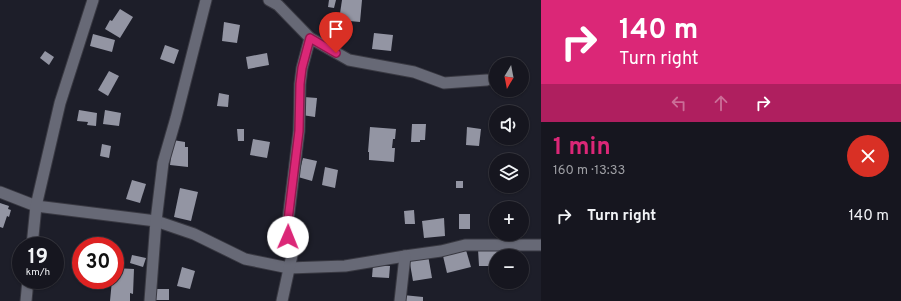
<!DOCTYPE html>
<meta charset="utf-8">
<style>
body{margin:0;font-family:Overpass,sans-serif;background:#23232c;color:#f1f3f6;height:100vh;display:flex;flex-direction:column;font-size:15px;white-space:nowrap}
*{box-sizing:border-box;margin:0}
p{font-size:13px;color:#9e9fa4}
.icon{flex:none;width:22px;height:22px;fill:none;stroke:currentColor;stroke-width:2;stroke-linecap:round;stroke-linejoin:round}
.map{position:relative;flex:1;overflow:hidden}
.side{display:flex;flex-direction:column;background:#16161f;width:360px}
.side>*{flex:none}
.top-card{background:#db2777;color:#fff;overflow:hidden}
.needle{width:26px;rotate:190deg}
.controls{position:absolute;left:489px;top:57px;display:grid;gap:8px}
.controls a{display:grid;place-items:center;width:40px;height:40px;border-radius:50%;background:#16161f;box-shadow:0 1px 3px #0004,0 0 0 1px #35353d;font-size:20px}
.speed{position:absolute;left:12px;top:237px;display:flex;gap:8px;font-size:20px;font-weight:700;text-align:center}
.speed>*{display:grid;place-content:center;width:52px;height:52px;border-radius:50%;background:#16161f;box-shadow:0 1px 3px #0004,0 0 0 1px #35353d;line-height:1}
.speed small{font-size:10px;font-weight:400}
.speed .limit{border:6px solid #d22;background:#fff;color:#111}
.pin{position:absolute;display:grid;place-items:center;width:34px;height:34px;color:#fff;margin:-41px -17px;border-radius:50% 50% 50% 0;rotate:-45deg;box-shadow:0 0 4px #0007}
.pin .icon{rotate:45deg}
.me{position:absolute;width:44px;margin:-22px;rotate:1deg;stroke-linejoin:round;filter:drop-shadow(0 0 3px #0008)}
.turn{display:flex;align-items:center;gap:14px;height:84px;padding:0 12px;font-size:18px}
.turn .icon{width:52px;height:52px;stroke-width:2.5}
.turn b{display:block;font-size:28px;line-height:34px}
.lanes{display:flex;align-items:center;height:38px;padding:0 12px;background:#0003;justify-content:center;gap:20px;direction:ltr}
.lanes .off{opacity:.35}
.round{display:grid;place-items:center;flex:none;width:42px;height:42px;border-radius:21px;background:#23232c}
.head{display:flex;align-items:center;justify-content:space-between;height:68px;padding:0 12px}
h1{font-size:24px;font-weight:700;line-height:30px;color:#db2777}
ul{padding:0;list-style:none}
li{display:flex;align-items:center;gap:12px;height:52px;padding:0 12px}
li div{flex:1}
li b{display:block;font-size:15px}
li em{font-style:normal}
main{display:flex;flex:1;min-height:0}
.map>svg:first-child{display:block}
.building{fill:#9395a3}
.lines{fill:none;stroke-linecap:round;stroke-linejoin:round}
.minor-casing{stroke:#393942;stroke-width:13}
.minor{stroke:#676976;stroke-width:11}
.route-casing{stroke:#8e194d;stroke-width:10}
.route{stroke:#db2777;stroke-width:7}
</style>
<main>
<div class="map">
<svg width="541" height="301" viewBox="0 0 541 301">
<rect width="100%" height="100%" fill="#1d1e29"/>
<g class="building">
<polygon points="329,0 336,0 334,8 328,7"/>
<polygon points="342,0 362,0 360,22 339,20"/>
<polygon points="120,9 133,17 120,38 105,29 110,20 112,21"/>
<polygon points="224,22 240,25 237,43 222,41"/>
<polygon points="374,33 393,35 391,51 372,49"/>
<polygon points="93,34 115,40 112,52 90,46"/>
<polygon points="165,45 179,50 174,64 160,59"/>
<polygon points="45,51 54,57 49,65 40,58"/>
<polygon points="267,53 269,65 248,69 246,57"/>
<polygon points="109,71 119,76 108,96 98,90"/>
<polygon points="219,93 229,95 228,107 217,106"/>
<polygon points="304,97 317,98 315,117 302,115"/>
<polygon points="79,110 97,113 96,126 87,125 88,122 77,121"/>
<polygon points="105,110 121,113 119,126 103,124"/>
<polygon points="412,124 426,124 425,140 420,140 420,142 411,142"/>
<polygon points="370,127 396,129 395,139 393,139 392,148 395,148 394,162 369,160 369,152 368,152"/>
<polygon points="467,127 481,129 479,146 466,145"/>
<polygon points="237,129 244,129 244,141 238,141"/>
<polygon points="253,139 270,142 267,158 250,155"/>
<polygon points="173,140 185,142 185,147 188,147 188,167 170,165"/>
<polygon points="102,144 111,146 109,158 100,156"/>
<polygon points="303,158 317,161 312,181 298,177"/>
<polygon points="325,167 338,170 335,188 322,185"/>
<polygon points="132,180 146,184 140,203 126,199"/>
<rect x="456" y="181" width="7" height="7"/>
<polygon points="180,188 198,192 191,221 174,217"/>
<polygon points="0,203 9,206 8,209 11,210 9,217 7,216 3,228 0,227"/>
<polygon points="414,210 415,224 405,224 404,211"/>
<rect x="459" y="214" width="11" height="15"/>
<polygon points="444,218 445,236 424,238 422,221"/>
<polygon points="478,249 502,249 502,256 496,256 496,269 492,269 492,266 479,266"/>
<polygon points="466,250 471,267 447,273 443,256"/>
<polygon points="132,255 146,258 143,267 130,263"/>
<polygon points="428,255 432,278 413,281 409,258"/>
<polygon points="373,265 390,266 389,278 372,277"/>
<polygon points="182,267 195,271 190,289 177,286"/>
<polygon points="115,268 134,269 133,294 130,293 130,301 110,301 112,280 115,280"/>
<polygon points="155,289 169,289 169,300 156,300"/>
<polygon points="403,295 423,297 423,301 403,301"/>
</g>
<g class="lines">
<defs>
<g id="minor">
<polyline points="269,0 278,5 310,38 349,60 414,72 444,83 487,80"/>
<polyline points="0,192 36,206 156,221 194,234 245,259 289,268 345,266 405,256 441,251 465,245 541,245"/>
<polyline points="32,246 36,206 60,103 93,0"/>
<polyline points="26,301 28,280"/>
<polyline points="150,301 156,221 163,163 176,118 206,0"/>
<polyline points="282,301 292,255 288,237 288,220 299,131 300,84 302,68 310,38"/>
<polyline points="400,301 405,256"/>
</g>
</defs>
<use href="#minor" class="minor-casing"/>
<use href="#minor" class="minor"/>
</g>
<g class="lines">
<defs>
<polyline id="route" points="288,237 288,220 299,131 300,84 302,68 310,38 336,53"/>
</defs>
<use href="#route" class="route-casing"/>
<use href="#route" class="route"/>
</g>
</svg>
<div class="controls">
<a><svg class="needle" viewBox="-14 -14 28 28"><path d="M0-13l5 13h-10z" fill="#e53935"/><path d="M0 13l5-13h-10z" fill="#9e9fa4"/></svg></a>
<a><svg class="icon" aria-label="sound" viewBox="0 0 24 24"><path d="M4 9h4l5-4v14l-5-4H4zM17 9q2 3 0 6"/></svg></a>
<a><svg class="icon" aria-label="layers" viewBox="0 0 24 24"><path d="M12 4l9 5-9 5-9-5zM3 14l9 5 9-5"/></svg></a>
<a>+</a>
<a>−</a>
</div>
<div class="speed"><div>19<small>km/h</small></div><div class="limit">30</div></div>
<div class="pin" style="left:336px;top:53px;background:#d93025"><svg class="icon" aria-label="arrive" viewBox="0 0 24 24"><path d="M6 21V4h12l-3 4 3 4H6"/></svg></div>
<svg class="me" style="left:288px;top:237px" viewBox="-20 -20 40 40"><circle r="19" fill="#fff"/><path d="M0-13L10 11 0 6-10 11z" fill="#db2777"/></svg>
</div>
<section class="side">
<div class="top-card">
<div class="turn"><svg class="icon" aria-label="right" viewBox="0 0 24 24"><path d="M7 20v-9h11M14 6l5 5-5 5"/></svg><div><b>140 m</b>Turn right</div></div>
<div class="lanes"><svg class="icon off" aria-label="left" viewBox="0 0 24 24"><path d="M17 20v-9H6M10 6l-5 5 5 5"/></svg><svg class="icon off" aria-label="ahead" viewBox="0 0 24 24"><path d="M12 20V5M6 11l6-6 6 6"/></svg><svg class="icon" aria-label="right" viewBox="0 0 24 24"><path d="M7 20v-9h11M14 6l5 5-5 5"/></svg></div>
</div>
<div class="head"><div><h1>1 min</h1><p>160 m · 13:33</p></div><a class="round" style="background:#d93025;color:#fff"><svg class="icon" aria-label="close" viewBox="0 0 24 24"><path d="M6 6l12 12M18 6L6 18"/></svg></a></div>
<ul>
<li><svg class="icon" aria-label="right" viewBox="0 0 24 24"><path d="M7 20v-9h11M14 6l5 5-5 5"/></svg><div><b>Turn right</b></div><em>140 m</em></li>
</ul>
</section>
</main>
